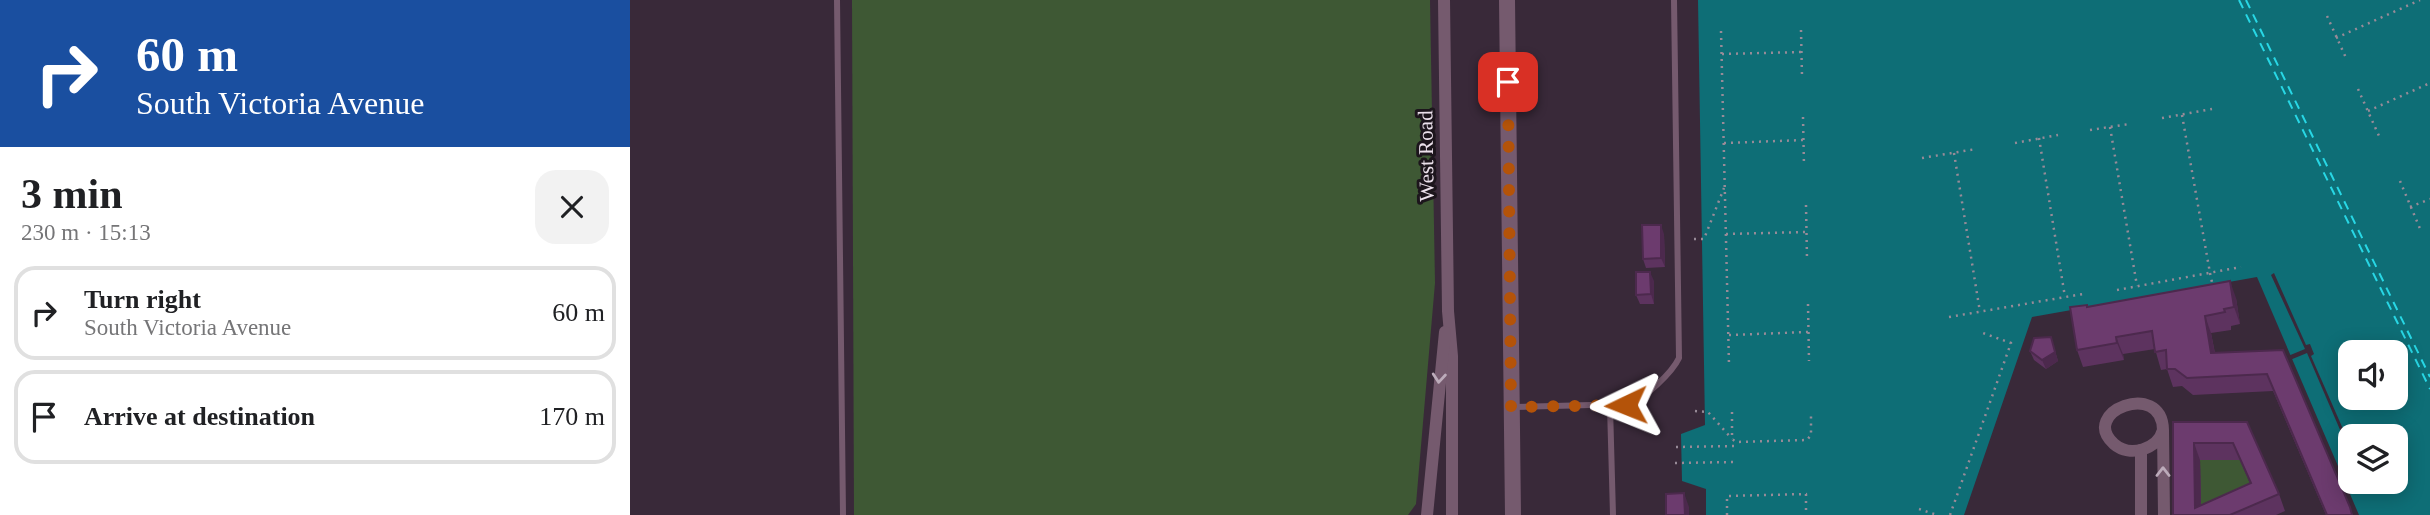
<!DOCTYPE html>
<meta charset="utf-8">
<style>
body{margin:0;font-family:Georgia,serif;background:#f2f2f2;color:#202124;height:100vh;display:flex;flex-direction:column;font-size:26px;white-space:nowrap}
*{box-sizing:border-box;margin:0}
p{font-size:23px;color:#757577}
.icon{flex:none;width:38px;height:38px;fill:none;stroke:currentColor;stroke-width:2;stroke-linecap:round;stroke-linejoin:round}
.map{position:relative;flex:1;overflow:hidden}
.drawer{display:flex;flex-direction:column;background:#fff;width:630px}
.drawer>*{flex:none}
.hud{background:#1a4fa0;color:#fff;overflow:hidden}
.fabs{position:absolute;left:1708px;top:340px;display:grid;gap:14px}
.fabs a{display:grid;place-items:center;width:70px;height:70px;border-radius:14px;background:#fff;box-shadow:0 4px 18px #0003;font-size:35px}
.pin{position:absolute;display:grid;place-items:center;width:60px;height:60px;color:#fff;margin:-30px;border-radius:14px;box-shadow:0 4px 10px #0006}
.me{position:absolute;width:77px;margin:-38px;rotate:268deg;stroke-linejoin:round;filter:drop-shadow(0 0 5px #0008)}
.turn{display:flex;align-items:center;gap:24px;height:147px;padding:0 21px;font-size:32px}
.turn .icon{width:91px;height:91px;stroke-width:2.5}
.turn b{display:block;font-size:49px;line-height:60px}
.round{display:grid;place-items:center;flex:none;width:74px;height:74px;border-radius:21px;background:#f2f2f2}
.overview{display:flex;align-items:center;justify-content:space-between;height:119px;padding:0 21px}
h1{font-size:42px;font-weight:600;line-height:52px}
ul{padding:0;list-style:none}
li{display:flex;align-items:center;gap:21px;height:94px;margin:0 14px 10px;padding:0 7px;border:4px solid #e0e0e0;border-radius:21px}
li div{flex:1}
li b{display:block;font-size:26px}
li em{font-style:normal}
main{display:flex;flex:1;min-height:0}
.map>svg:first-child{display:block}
.green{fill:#3e5834}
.water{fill:#0e6e76;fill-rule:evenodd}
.pier{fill:#392939}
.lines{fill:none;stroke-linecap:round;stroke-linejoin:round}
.ferry{stroke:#28d7e5;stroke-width:2;stroke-dasharray:9 7;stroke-linecap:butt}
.path{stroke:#988b98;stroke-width:2.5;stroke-dasharray:2 5;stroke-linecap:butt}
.service{stroke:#755a6e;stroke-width:6}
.minor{stroke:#755a6e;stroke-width:12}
.tertiary{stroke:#755a6e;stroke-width:16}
.wall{fill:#5d335f;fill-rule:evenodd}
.shaded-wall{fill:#4c294d}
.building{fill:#6c3b6e;stroke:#4c294d;stroke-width:2;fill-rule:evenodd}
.oneway{stroke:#bcabba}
.route{stroke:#b45309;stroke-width:12;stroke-dasharray:0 21.6}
.labels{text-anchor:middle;stroke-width:6;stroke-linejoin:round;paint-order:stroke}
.street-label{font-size:21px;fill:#ece1ec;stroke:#1c151c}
</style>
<main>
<section class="drawer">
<div class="hud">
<div class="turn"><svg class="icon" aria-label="right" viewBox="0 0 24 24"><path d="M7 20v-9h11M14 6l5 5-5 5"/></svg><div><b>60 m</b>South Victoria Avenue</div></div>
</div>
<div class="overview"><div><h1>3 min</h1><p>230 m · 15:13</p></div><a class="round"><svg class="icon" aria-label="close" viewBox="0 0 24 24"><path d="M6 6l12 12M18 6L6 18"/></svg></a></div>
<ul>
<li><svg class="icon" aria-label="right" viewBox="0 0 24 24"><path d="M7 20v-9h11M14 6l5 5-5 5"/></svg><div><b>Turn right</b><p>South Victoria Avenue</p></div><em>60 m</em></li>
<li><svg class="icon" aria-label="arrive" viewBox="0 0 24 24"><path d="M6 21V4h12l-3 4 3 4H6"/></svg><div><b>Arrive at destination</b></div><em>170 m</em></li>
</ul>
</section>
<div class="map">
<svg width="1800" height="515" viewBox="0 0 1800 515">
<rect width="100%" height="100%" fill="#392939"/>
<g class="green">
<polygon points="222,0 800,0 805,283 786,504 778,515 224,515"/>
<polygon points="1570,460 1610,460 1627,500 1571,515"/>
</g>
<path class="water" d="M1068,0H1800V515H1729L1627,277L1402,317L1334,515H1076V489L1052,481L1051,434L1075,425ZM1720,352H1766V397H1720ZM1720,436H1766V481H1720Z"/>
<polygon class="pier" points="1644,273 1676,345 1680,344 1684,354 1681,356 1720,445 1720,453 1677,353 1660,360 1658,356 1675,349 1641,275"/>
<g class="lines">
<g class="ferry">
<polyline points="1609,0 1800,389"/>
<polyline points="1616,0 1800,377"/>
</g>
<g class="path">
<polyline points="1697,16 1716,58"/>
<polyline points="1171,30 1172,76"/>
<polyline points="1091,31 1099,365"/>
<polyline points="1706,38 1790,0"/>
<polyline points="1092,54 1172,52"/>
<polyline points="1728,89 1749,136"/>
<polyline points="1738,111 1800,83"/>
<polyline points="1552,115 1580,273"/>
<polyline points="1173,117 1174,166"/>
<polyline points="1532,118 1582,109"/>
<polyline points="1480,127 1507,286"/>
<polyline points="1460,130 1499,124"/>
<polyline points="1409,138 1435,297"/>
<polyline points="1094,143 1174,140"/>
<polyline points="1385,143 1428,135"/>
<polyline points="1324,153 1350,312"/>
<polyline points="1292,158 1346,149"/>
<polyline points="1770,181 1791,231"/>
<polyline points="1176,205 1177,259"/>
<polyline points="1780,207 1800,199"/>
<polyline points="1096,234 1177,232"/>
<polyline points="1064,239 1074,239 1094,188"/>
<polyline points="1580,273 1583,287"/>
<polyline points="1487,290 1611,267"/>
<polyline points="1178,304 1179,361"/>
<polyline points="1319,317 1453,294"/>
<polyline points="1099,335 1178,332"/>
<polyline points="1065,411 1078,412 1102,439"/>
<polyline points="1102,412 1102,439 1106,442 1177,440 1181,435 1181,412"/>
<polyline points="1046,447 1105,446"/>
<polyline points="1045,463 1104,462"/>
<polyline points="1289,509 1307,515"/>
<polyline points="1097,515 1097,496 1176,494 1176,515"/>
<polyline points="1320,515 1381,343 1350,332"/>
</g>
<g class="service">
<polyline points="207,0 213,515"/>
<polyline points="980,406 983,515"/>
<path d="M883,407L999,404C1014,399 1042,373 1049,358L1044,0"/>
</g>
<g class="minor">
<polyline points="814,0 818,311 822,356 822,515"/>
<path d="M1533,430C1528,449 1500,458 1484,444C1448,412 1532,379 1533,430L1534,515"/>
<polyline points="797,515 815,332"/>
<polyline points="1511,515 1511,450"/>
</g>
<polyline class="tertiary" points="877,0 883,515"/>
</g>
<g class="wall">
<polygon points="1034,234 1035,267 1016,268 1013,259"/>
<polygon points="1024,281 1024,304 1010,304 1006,295"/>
<polygon points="1606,298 1610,324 1601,326 1601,330 1581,333 1585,353 1653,350 1723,515 1696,515 1643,391 1563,395 1552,386 1543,387 1537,369 1531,370 1525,349 1493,354 1494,360 1453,367 1447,350 1458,307"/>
<polygon points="1421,337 1428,361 1416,369 1404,360 1400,351"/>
<path d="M1543,422H1617L1649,494L1655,511L1646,515H1543ZM1570,460H1610L1620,483L1571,505Z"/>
</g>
<g class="shaded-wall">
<polygon points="1031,225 1034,234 1035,267 1031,258"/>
<polygon points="1020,272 1024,281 1024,304 1021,294"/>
<polygon points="1600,281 1606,298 1610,324 1604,307"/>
<polygon points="1575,316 1581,333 1588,370 1581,353"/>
<polygon points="1421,337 1428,361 1416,369 1412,360"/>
<polygon points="1486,337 1493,354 1494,360 1487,343"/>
<polygon points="1564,443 1570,460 1571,515 1565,508"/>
<polygon points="1054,493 1059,507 1059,515 1055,515"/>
</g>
<g class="building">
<polygon points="1012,225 1031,225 1031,258 1013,259"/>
<polygon points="1006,272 1020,272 1021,294 1006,295"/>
<polygon points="1600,281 1604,307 1594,309 1595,312 1575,316 1581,353 1653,350 1720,507 1722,515 1697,515 1637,374 1557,378 1545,369 1537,369 1536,350 1525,352 1522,331 1486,337 1487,343 1447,350 1440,307 1457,305 1457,307"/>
<polygon points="1421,337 1425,352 1412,360 1400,351 1404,338"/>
<path d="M1543,422H1617L1649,494L1600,515H1543ZM1564,443H1603L1621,483L1565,508Z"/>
<polygon points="1054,493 1055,515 1036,515 1036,494"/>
</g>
<defs><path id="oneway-chevron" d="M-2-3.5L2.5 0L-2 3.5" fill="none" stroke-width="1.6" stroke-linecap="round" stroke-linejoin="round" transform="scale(1.75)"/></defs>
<g class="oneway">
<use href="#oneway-chevron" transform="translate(809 378) rotate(95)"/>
<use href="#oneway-chevron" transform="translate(1533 472) rotate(-90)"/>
</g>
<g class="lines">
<polyline class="route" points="878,82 881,407 996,405"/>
</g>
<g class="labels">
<g class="street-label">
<text transform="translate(796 156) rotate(-91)" y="7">West Road</text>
</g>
</g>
</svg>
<div class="fabs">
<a><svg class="icon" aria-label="sound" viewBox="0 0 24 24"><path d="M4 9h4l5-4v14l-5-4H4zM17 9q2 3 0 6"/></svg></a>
<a><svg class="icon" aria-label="layers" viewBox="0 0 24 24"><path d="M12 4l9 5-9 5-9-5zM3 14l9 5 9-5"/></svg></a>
</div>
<div class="pin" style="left:878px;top:82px;background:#d93025"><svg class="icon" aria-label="arrive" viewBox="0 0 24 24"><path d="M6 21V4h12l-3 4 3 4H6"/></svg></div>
<svg class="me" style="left:996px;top:405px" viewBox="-20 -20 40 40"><path d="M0-17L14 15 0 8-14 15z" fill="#b45309" stroke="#fff" stroke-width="4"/></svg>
</div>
</main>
